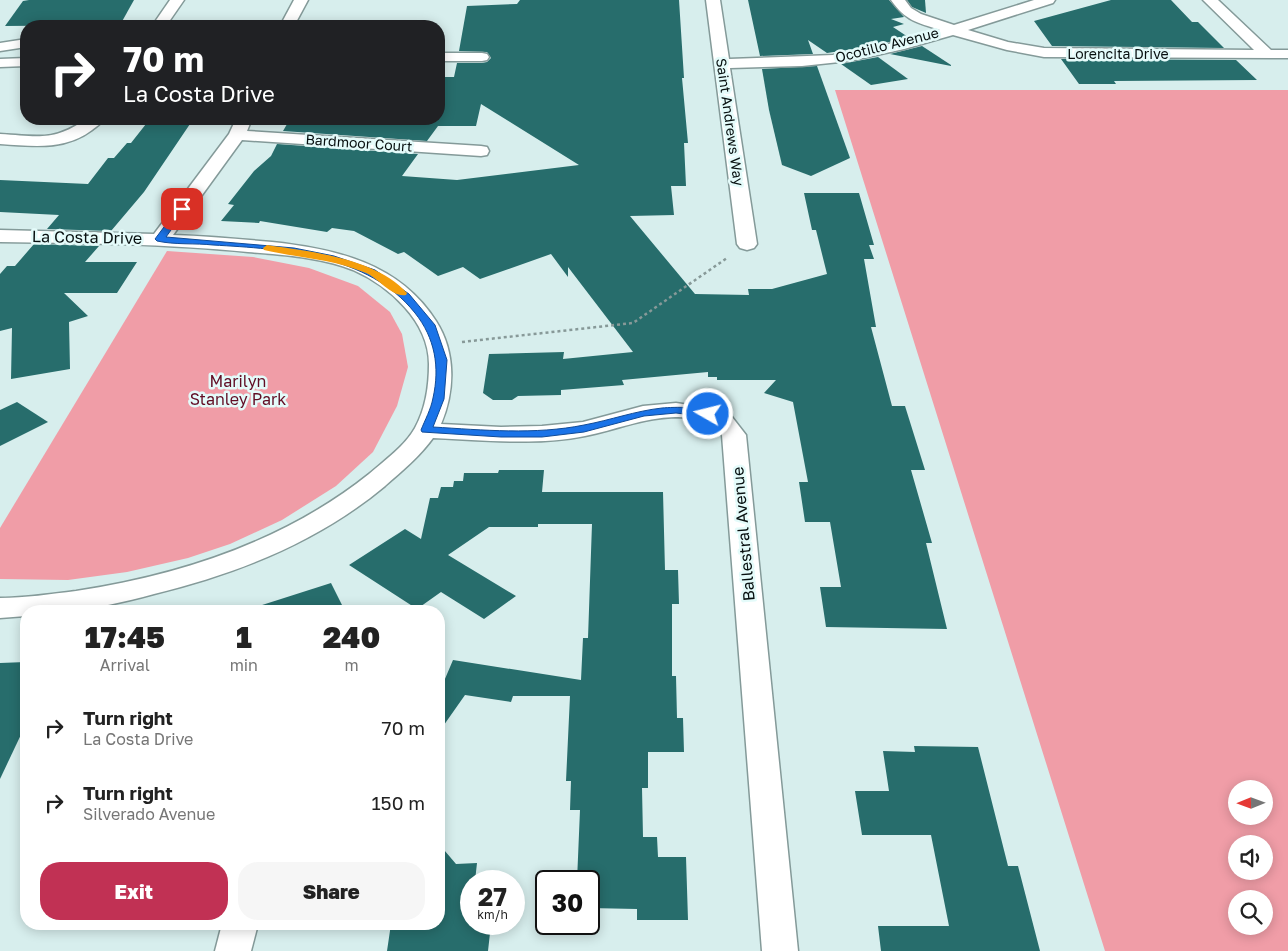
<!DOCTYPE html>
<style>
body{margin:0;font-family:"Golos Text",sans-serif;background:#f6f6f6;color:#222;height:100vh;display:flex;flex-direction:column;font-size:19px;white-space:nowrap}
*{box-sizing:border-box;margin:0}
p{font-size:16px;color:#767676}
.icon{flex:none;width:28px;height:28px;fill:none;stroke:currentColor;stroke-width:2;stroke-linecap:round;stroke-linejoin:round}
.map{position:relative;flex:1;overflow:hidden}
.side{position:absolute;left:20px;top:605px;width:425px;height:325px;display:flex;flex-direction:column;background:#fff;border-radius:20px;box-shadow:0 2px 12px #0003}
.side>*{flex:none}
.guide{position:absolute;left:20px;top:20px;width:425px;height:105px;border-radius:20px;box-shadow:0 2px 12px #0003;background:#202124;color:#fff;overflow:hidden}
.needle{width:32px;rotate:269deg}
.fabs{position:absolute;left:1228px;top:780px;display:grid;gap:10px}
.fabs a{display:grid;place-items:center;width:45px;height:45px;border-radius:50%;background:#fff;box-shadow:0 2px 12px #0003;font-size:25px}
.speed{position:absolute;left:460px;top:870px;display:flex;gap:10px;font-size:25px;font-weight:700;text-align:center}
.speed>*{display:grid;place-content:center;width:65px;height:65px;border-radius:50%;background:#fff;box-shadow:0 2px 12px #0003;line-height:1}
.speed small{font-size:12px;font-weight:400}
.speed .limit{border:2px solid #111;border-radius:8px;background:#fff;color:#111}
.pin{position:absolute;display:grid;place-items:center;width:42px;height:42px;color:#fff;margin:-21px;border-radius:10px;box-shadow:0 2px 8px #0006}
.me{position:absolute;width:55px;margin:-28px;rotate:278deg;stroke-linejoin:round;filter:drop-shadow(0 0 4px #0008)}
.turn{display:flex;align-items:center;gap:18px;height:105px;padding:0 20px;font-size:22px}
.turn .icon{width:65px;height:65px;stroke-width:2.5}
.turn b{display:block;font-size:35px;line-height:42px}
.eta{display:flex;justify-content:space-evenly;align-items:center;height:85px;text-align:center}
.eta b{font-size:30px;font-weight:800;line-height:35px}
.primary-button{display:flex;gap:10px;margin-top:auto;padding:10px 20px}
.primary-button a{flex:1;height:58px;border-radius:20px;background:#c13154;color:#fff;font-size:20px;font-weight:800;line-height:58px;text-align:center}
.primary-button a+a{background:#f6f6f6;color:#222}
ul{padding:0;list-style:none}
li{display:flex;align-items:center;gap:15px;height:75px;padding:0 20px}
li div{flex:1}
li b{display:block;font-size:19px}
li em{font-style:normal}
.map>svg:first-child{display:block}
.green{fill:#f09da7;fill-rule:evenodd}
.building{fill:#276d6c}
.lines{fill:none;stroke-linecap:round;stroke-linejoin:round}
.street-casing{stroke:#849a99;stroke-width:3}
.path{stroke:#879998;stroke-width:2.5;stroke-dasharray:3 3;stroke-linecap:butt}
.street{fill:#fff;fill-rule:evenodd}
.route{fill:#1a73e8;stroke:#114b97}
.slow{fill:#f59e0b}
.labels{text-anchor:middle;stroke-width:5;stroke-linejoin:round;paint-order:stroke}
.far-street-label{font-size:14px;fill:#070f0f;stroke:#e4fbfa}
.street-label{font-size:16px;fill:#070f0f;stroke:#e4fbfa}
.park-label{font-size:16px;fill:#610d24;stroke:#e4fbfa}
</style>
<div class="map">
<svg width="1288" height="951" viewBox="0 0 1288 951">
<rect width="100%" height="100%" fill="#d7eeed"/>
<g class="green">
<path d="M835,90H1288V951H1105ZM1236,789H1264V816H1236ZM1236,844H1264V871H1236ZM1236,899H1264V926H1236Z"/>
<polygon points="167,251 253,257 309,268 358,286 390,312 402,334 408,367 397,406 373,452 336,486 282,520 230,544 188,558 127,572 68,580 0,579 0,528"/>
</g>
<g class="building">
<polygon points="29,0 134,0 120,25 5,26 23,1"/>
<polygon points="520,0 679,0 684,78 682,78 688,143 684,143 686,186 671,186 674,215 630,216 695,294 749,295 748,289 772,289 827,274 816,230 812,230 804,193 859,193 874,245 869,245 874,259 864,259 876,327 871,327 892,406 905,406 925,470 911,470 932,543 926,543 947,629 826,627 820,587 841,587 830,522 805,522 799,482 808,482 793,402 764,393 776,380 717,380 717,377 708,377 708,372 622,380 624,385 561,390 561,395 518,396 512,400 493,400 483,393 489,354 564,352 563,359 633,352 568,267 568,277 551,254 480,279 463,267 438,276 404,252 398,254 354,231 332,228 327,232 260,221 259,223 221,221 234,205 228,204 254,171 271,156 277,144 418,154 402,176 457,180 579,165 481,104 476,126 438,126 427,141 283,131 290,119 439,119 439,89 444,77 454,77 457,63 482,63 487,62 491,58 487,52 459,51 467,6 517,4"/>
<polygon points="748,0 889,0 904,17 891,19 904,24 893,27 908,37 874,46 827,53 808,40 813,54 760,56"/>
<polygon points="907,0 925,0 926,13 912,7"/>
<polygon points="1111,0 1171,0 1192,22 1198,22 1224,48 1052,46 1034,21"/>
<polygon points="922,46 951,65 951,66 890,54"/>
<polygon points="878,57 908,79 871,85 841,64"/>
<polygon points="1061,59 1236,60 1257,80 1114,81 1116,84 1079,84"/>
<polygon points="817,66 850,158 811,176 782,165 769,110 762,69"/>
<polygon points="146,124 190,124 144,192 111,231 47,229 59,215 0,212 0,180 88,184 108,158 114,158 127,143 131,143"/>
<polygon points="34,244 99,246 85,262 137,262 117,293 64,293 88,316 69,322 70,369 11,379 12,328 0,331 0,274 7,266 15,266"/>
<polygon points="17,402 48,422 0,446 0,410"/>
<polygon points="499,470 544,470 542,492 663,492 665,570 678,570 679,604 672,604 672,676 676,676 677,718 683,718 684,752 648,752 648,788 642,788 643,837 657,837 658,857 686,857 688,920 637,920 637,909 589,908 589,881 577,881 580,810 570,810 571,781 566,781 570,696 513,696 511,702 465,695 439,732 439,693 453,660 581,680 583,638 588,638 592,524 538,524 538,527 489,527 448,555 516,596 484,619 441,592 417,609 349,565 405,529 421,539 430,498 438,498 441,487 453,487 454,481 463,481 464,473 498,473"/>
<polygon points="331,583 345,611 260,611 259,606"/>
<polygon points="26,662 26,724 0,779 0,663"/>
<polygon points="914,746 978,747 1008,866 1018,866 1040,951 881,951 878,926 949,926 931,835 862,835 855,791 889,791 883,751 915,752"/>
<polygon points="439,844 456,864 477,863 475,881 471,881 470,924 491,924 488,951 387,951 391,924 439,924"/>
</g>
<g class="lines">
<defs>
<g id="street">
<polygon points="170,0 184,0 166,26 152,26"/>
<polygon points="294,0 308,0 294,26 280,26"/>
<path d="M706,0H720L729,59L833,55L874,48L940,30C916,22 906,21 891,0H905L911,8L921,14L954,25L1034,0H1055L1053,3L968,30L1008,42L1044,48L1254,50L1203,0H1218L1271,50H1288V58L1044,57L1007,50L953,35L904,49L849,61L802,66L730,68L757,244L754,248L747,250L740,248L737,244Z"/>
<polygon points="26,39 26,47 0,51 0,43"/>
<polygon points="439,53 482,53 487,54 489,57 487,60 482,61 439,61"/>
<polygon points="26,58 26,66 0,67 0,59"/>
<path d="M86,119H104C101,124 97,126 92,130C64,151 33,146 0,144V134C37,136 54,142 86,119Z"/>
<path d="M236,119H250L251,121L247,131L481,146L487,147L489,151L487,155L481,156L242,140L173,235C206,236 239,239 272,242C336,249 399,263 436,321C456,352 455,391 441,424L501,427L542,426L583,422L643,406L676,403L716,409L732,417L746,435L798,951H762L722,435C711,421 693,417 675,417C643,418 615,430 585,436C536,446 483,440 433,438C420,456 402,471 385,486C318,542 237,574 154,594C125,602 94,609 64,611C52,612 39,611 26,611V616L0,618V598C25,598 51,594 76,591C181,575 285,541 369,474C385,460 405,446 415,428C426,408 429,385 429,364C429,321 389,286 353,270C320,257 283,255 248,252C166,244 83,243 0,242V230L154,234L229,134Z"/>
<polygon points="222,924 258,924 251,951 215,951"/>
</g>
</defs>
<use href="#street" class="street-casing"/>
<polyline class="path" points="462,342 633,323 727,258"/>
<use href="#street" class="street"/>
</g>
<path class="route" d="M179,207L186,209L166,237L294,248L334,256L375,270L409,294L435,325L447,360L444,399L433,427C483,430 535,435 584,425C611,420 635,411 662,408C674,407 706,406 714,414L708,417L676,413L644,416L584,432L542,437H501L422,432L421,430C425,420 431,409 433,398C440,367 435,338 415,313C368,254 283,249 213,245C195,243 175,245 157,241L155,239Z"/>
<path class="slow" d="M267,245C313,252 375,258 407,293L406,295C393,298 378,278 366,273C333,259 299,258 264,250L263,248Z"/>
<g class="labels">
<g class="far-street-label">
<text transform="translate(887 45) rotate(-14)" y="5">Ocotillo Avenue</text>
<text x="1118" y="59">Lorencita Drive</text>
<text transform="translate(730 122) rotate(82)" y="5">Saint Andrews Way</text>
<text transform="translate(359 143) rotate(4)" y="5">Bardmoor Court</text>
</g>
<g class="street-label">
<text transform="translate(87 237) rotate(1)" y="6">La Costa Drive</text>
<text transform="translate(743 534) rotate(-95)" y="6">Ballestral Avenue</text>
</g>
<g class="park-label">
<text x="238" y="387">Marilyn<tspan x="238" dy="18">Stanley Park</tspan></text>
</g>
</g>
</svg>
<div class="fabs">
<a><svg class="needle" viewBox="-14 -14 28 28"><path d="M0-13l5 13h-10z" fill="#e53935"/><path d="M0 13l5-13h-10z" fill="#767676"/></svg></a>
<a><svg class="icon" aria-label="sound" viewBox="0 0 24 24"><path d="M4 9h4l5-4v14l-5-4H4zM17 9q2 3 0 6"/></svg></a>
<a><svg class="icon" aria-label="search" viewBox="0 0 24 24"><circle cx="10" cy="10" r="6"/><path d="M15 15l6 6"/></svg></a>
</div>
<div class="speed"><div>27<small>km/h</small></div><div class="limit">30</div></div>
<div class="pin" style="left:182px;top:209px;background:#d93025"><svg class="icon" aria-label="arrive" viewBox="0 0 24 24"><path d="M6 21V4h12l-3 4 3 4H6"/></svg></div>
<svg class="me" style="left:708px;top:414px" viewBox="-20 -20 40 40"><circle r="17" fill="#1a73e8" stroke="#fff" stroke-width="3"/><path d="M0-11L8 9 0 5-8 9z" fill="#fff"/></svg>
<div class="guide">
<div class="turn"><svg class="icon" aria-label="right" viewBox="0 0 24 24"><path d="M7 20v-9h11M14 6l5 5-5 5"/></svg><div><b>70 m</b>La Costa Drive</div></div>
</div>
<section class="side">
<div class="eta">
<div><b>17:45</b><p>Arrival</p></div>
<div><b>1</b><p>min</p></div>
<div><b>240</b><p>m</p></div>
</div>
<ul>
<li><svg class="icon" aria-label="right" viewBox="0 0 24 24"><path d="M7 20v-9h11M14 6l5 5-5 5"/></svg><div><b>Turn right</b><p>La Costa Drive</p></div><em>70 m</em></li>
<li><svg class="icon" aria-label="right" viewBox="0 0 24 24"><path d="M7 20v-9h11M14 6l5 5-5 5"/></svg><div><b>Turn right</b><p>Silverado Avenue</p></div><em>150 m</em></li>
</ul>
<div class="primary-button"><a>Exit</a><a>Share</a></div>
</section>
</div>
